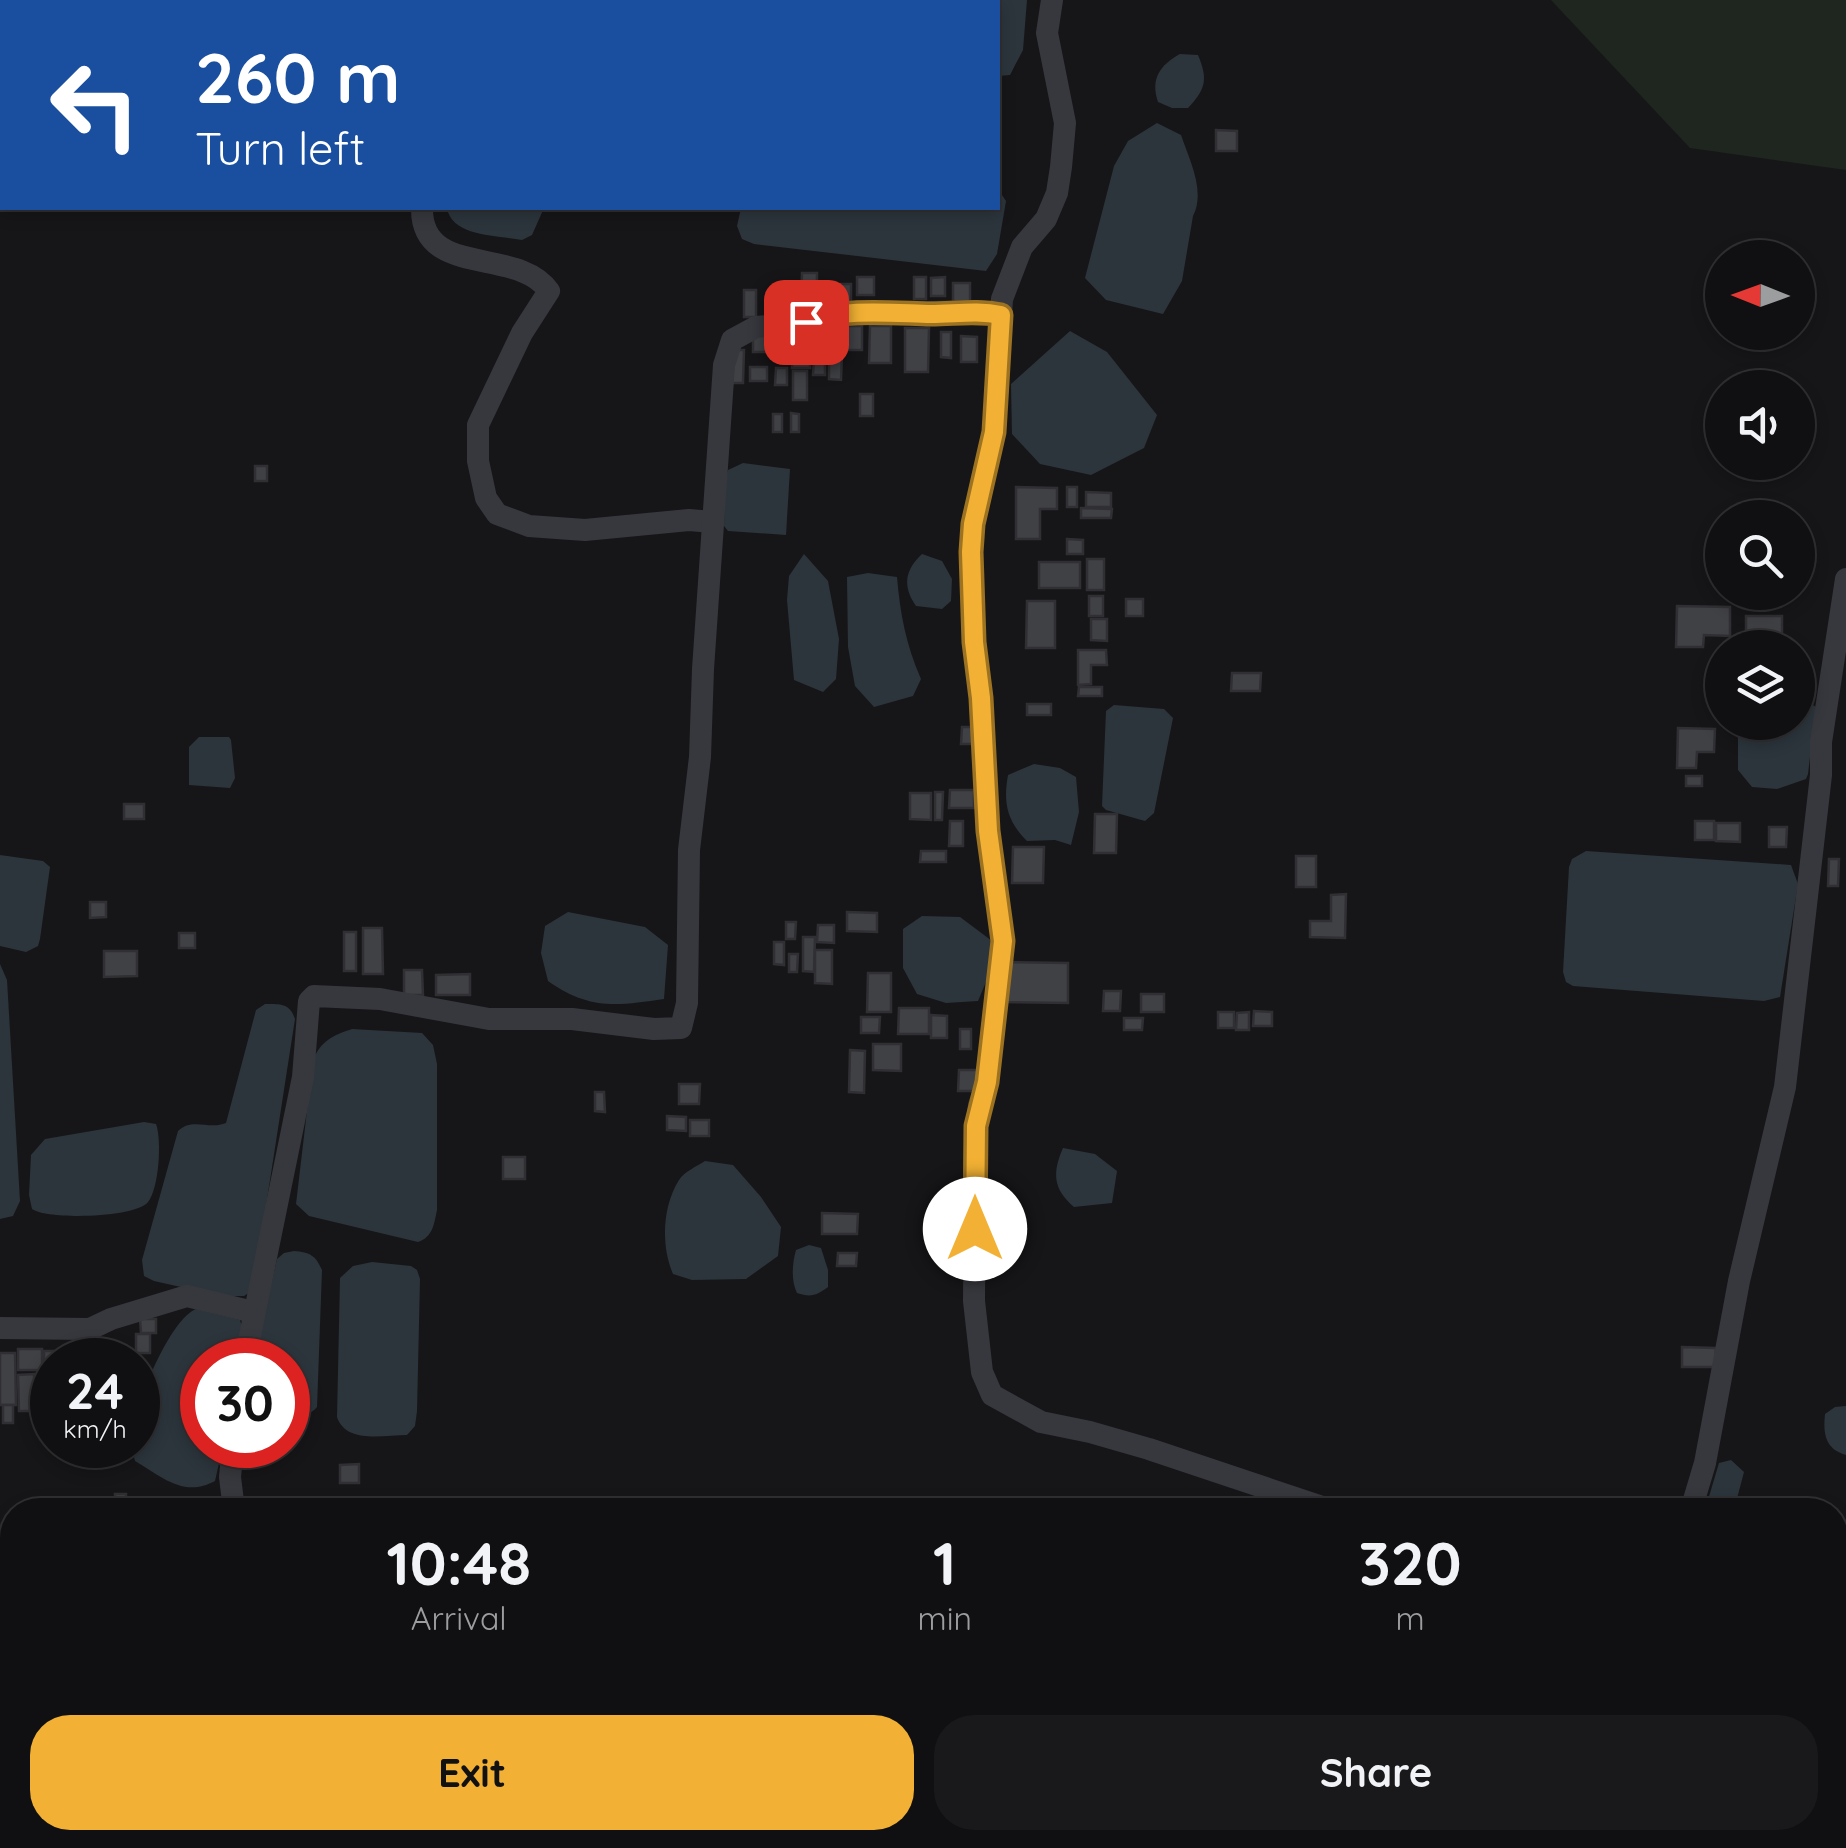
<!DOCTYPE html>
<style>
body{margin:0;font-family:Quicksand,sans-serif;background:#19191b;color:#f1f3f6;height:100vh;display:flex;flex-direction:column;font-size:38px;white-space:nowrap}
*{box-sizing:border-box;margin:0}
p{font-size:32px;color:#9c9d9f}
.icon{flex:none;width:55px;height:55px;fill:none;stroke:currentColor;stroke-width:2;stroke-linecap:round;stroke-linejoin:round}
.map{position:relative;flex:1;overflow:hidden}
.side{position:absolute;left:0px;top:1498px;width:1848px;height:352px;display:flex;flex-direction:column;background:#101012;border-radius:40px 40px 0 0;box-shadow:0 5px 15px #0003,0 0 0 2px #303032}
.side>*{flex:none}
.hud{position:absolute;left:0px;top:0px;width:1000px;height:210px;box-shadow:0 5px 15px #0003,0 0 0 2px #303032;background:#1a4fa0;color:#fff;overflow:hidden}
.needle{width:65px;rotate:271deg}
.buttons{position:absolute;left:1705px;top:240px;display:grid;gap:20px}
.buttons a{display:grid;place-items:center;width:110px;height:110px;border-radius:50%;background:#101012;box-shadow:0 5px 15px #0003,0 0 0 2px #303032;font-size:50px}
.speed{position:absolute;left:30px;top:1338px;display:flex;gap:20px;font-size:50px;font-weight:700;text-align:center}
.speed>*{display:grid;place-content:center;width:130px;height:130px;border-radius:50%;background:#101012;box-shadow:0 5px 15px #0003,0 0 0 2px #303032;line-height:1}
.speed small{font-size:25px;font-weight:400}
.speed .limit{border:15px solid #d22;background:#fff;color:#111}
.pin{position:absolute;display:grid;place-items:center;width:85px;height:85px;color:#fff;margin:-42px;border-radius:20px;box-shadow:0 5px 15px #0006}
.me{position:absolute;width:110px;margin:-55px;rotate:0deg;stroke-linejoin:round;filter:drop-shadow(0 0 8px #0008)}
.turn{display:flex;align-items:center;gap:35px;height:210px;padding:0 30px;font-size:45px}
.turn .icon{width:130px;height:130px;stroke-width:2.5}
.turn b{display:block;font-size:70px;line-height:85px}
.eta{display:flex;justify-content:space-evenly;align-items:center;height:170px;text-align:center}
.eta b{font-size:60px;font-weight:800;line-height:70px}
.button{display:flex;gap:20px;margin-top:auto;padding:20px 30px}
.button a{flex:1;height:115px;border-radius:40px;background:#f2b134;color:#111;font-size:40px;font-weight:800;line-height:115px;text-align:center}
.button a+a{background:#19191b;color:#f1f3f6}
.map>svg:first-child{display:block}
.green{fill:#1e261f}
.water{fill:#2c353c}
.building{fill:#404145;stroke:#303034;stroke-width:2.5}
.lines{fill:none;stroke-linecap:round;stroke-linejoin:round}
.street{stroke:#37383d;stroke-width:22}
.route-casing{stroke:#9d7322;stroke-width:25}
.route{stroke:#f2b134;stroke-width:18}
</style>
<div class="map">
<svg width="1846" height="1848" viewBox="0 0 1846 1848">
<rect width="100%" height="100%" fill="#161618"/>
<polygon class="green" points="1551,0 1846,0 1846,170 1690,148"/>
<g class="water">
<polygon points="926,0 1027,0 1023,50 1010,75 998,76 998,2 926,2"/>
<path d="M1180,54L1198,55C1208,79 1206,89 1188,108H1172L1158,102C1150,79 1160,65 1180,54Z"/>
<path d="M1157,123L1181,135C1189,159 1206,191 1193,216L1182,281L1163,314L1106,300L1085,278L1114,166L1128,141Z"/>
<polygon points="998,189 1006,201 997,254 986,271 754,244 742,239 737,226 741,208 998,208"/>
<path d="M447,208H544L532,235L522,240C497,235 452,237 447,208Z"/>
<polygon points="1070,331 1107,352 1157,415 1144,448 1091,475 1040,464 1012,434 1011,384"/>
<polygon points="743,463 790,469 786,535 728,531 724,526 725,479 728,470"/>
<polygon points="804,554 828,581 839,639 836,679 823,692 794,680 787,600 789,576"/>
<path d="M922,554L942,561L952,579L951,601L942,609L916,606C902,586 905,570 922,554Z"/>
<path d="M868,573L897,577C900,613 906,645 921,679L913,696L874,707L855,686L848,647L847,577Z"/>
<polygon points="1798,695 1816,707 1808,774 1806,779 1777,789 1752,787 1738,770 1738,723 1798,722"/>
<polygon points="1114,705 1164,709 1173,718 1154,813 1145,821 1106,810 1102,806 1106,711"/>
<polygon points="199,737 229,737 231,740 235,778 230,788 189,785 189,747"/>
<path d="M1034,764L1060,768L1076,777L1079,812L1071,845L1055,840L1027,841C1007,821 1003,803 1008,775Z"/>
<polygon points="1586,851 1791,865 1798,884 1780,997 1764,1001 1573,986 1566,982 1563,972 1569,867 1572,859"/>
<polygon points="0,855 43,861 50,867 40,939 38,946 26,952 0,946"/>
<path d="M568,912L645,927L668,945L664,999C616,1006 589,1010 548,981L541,953L545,926Z"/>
<polygon points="922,916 960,917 992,941 988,977 978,1001 946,1003 917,994 903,968 903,929"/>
<polygon points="0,964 7,980 20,1201 13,1216 0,1219"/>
<path d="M265,1004C280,1004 290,1003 295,1019L254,1283L250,1292L244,1296H221L154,1281L144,1276L142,1260L178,1131C192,1117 209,1130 226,1123L256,1010Z"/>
<path d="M352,1029L422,1033L433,1045L437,1064V1210C434,1224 433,1237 418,1242L309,1216L296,1204L313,1060C321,1041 333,1035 352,1029Z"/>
<path d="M144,1122L156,1124C162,1140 159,1189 148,1202C136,1218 47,1220 32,1209L29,1195L31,1155L45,1139Z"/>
<path d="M1063,1148L1095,1154L1117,1171L1112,1203L1074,1207C1053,1189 1052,1173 1063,1148Z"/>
<path d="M705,1161L733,1165L761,1197L781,1227L778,1256L746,1279L692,1280L673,1274C661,1246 662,1207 679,1180C684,1172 697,1166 705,1161Z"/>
<path d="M809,1245L821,1248L828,1270V1287C817,1295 811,1298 797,1293C791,1281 792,1264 796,1250Z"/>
<path d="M294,1251C310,1252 316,1256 322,1270L317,1407C309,1416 300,1418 288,1417V1360H254L277,1259L284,1253Z"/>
<path d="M372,1262L411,1266L417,1270L420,1279L417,1411L415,1426L407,1435C383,1435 346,1444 337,1417L340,1278L353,1266Z"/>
<path d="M196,1309L240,1320L243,1331L239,1360H202V1445H223L215,1481C184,1498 162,1477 135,1461L131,1445H138C138,1435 135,1422 138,1412C143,1387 172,1319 196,1309Z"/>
<path d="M1846,1406V1455C1825,1449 1823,1434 1825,1414L1835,1407Z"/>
<polygon points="1731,1460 1744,1472 1734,1510 1705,1510 1719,1463"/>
</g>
<g class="building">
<polygon points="1216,130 1237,131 1237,151 1216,151"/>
<polygon points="802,273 817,273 817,300 801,300"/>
<rect x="857" y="277" width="17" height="18"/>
<rect x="914" y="277" width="12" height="22"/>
<polygon points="945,277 945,296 931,296 931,278"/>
<rect x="823" y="282" width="12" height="19"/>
<rect x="953" y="283" width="17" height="23"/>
<rect x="841" y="284" width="10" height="22"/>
<rect x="744" y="290" width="12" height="27"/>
<polygon points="767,292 786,292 785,318 766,318"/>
<rect x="833" y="326" width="29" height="24"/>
<polygon points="870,326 891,326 891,363 869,363"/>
<polygon points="905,328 929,328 928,372 905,372"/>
<polygon points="753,332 772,332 771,352 753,352"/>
<polygon points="793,332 811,332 810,368 792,368"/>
<polygon points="941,332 951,332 951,358 941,357"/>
<polygon points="961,336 977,337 977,362 961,362"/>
<polygon points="731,350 744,350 743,383 731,383"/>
<polygon points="829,354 842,354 841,380 829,379"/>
<polygon points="814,357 825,357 825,375 813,375"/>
<rect x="750" y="367" width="17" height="14"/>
<polygon points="776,368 787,368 787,385 775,385"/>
<rect x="793" y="371" width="14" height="29"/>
<rect x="860" y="394" width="13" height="22"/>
<polygon points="791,413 799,414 799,432 791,432"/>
<rect x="773" y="414" width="9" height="18"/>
<rect x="255" y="466" width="12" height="15"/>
<polygon points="1016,487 1057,488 1057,509 1040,509 1040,539 1016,539"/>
<rect x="1067" y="487" width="10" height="20"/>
<polygon points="1086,492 1111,493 1111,507 1086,507"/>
<polygon points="1081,508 1112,509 1111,518 1081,518"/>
<polygon points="1067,539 1083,540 1083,554 1067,554"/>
<rect x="1087" y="559" width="17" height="31"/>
<rect x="1039" y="562" width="41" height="26"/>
<rect x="1089" y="596" width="14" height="20"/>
<rect x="1126" y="599" width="17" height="17"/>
<polygon points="1027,601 1055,601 1055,648 1026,648"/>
<polygon points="1677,606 1730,607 1730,636 1704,635 1703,647 1676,647"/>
<rect x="1746" y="616" width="36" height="32"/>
<polygon points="1091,619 1107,619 1107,641 1091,640"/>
<polygon points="1078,650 1106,650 1107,665 1091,665 1091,684 1078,685"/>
<polygon points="1232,673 1261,673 1260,691 1231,691"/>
<polygon points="1079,687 1102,687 1102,696 1078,696"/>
<rect x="1027" y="704" width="24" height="11"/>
<polygon points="962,727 974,727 974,744 961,744"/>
<polygon points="1678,728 1715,729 1714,752 1697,752 1696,768 1677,768"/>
<rect x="1686" y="776" width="16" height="10"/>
<polygon points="950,790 974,790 974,808 949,808"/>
<polygon points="935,792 943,792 942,820 935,820"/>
<polygon points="910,793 931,793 931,820 910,819"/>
<rect x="124" y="804" width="20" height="15"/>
<polygon points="1095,814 1117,814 1116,853 1094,853"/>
<polygon points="950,821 963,821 963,846 949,846"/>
<rect x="1695" y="821" width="19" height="19"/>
<polygon points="1716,823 1740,823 1740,842 1716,841"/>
<polygon points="1769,827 1787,827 1786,847 1769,847"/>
<polygon points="1013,847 1044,847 1043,883 1012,883"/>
<polygon points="921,851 946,851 946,862 920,862"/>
<rect x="1296" y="856" width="20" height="31"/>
<polygon points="1829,859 1839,859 1838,886 1828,886"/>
<polygon points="1346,894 1345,938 1310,937 1310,921 1331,921 1331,895"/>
<polygon points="90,902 106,902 106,917 90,918"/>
<polygon points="847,912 877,913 877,932 847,931"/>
<polygon points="786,922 796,922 795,939 786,939"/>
<polygon points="818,925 834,925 834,943 817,942"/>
<polygon points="363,928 382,928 383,974 363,974"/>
<rect x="344" y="932" width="12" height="39"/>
<rect x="179" y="933" width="16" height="15"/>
<polygon points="803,937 815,937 814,972 803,971"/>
<polygon points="774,942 784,942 784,965 774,964"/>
<polygon points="815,950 832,950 832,984 815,983"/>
<polygon points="104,951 137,951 137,976 104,977"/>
<polygon points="789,954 798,954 797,972 789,972"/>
<polygon points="1005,962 1068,963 1068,1003 1005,1002"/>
<polygon points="404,970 422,970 423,995 404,995"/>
<polygon points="868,973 891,973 891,1012 867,1012"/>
<polygon points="470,974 470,995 436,995 436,975"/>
<polygon points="1104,991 1121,991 1120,1011 1103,1011"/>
<rect x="1141" y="994" width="23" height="18"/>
<polygon points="899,1008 929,1008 929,1034 898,1034"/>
<polygon points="1254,1011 1272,1012 1272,1026 1253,1026"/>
<rect x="1218" y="1012" width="16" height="16"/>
<polygon points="1249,1012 1249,1030 1236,1030 1237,1013"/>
<polygon points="931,1015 947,1016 947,1038 931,1038"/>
<polygon points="861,1017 880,1017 879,1033 861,1033"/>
<polygon points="1124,1018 1143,1018 1142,1030 1124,1030"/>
<rect x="960" y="1029" width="11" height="20"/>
<polygon points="873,1044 901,1044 901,1071 873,1070"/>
<polygon points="850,1050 865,1051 864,1093 849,1092"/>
<polygon points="959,1070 978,1070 978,1091 958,1091"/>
<polygon points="679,1084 700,1084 699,1104 679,1104"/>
<polygon points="595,1092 604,1092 605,1112 595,1111"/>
<polygon points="667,1116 686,1117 686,1131 667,1130"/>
<rect x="690" y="1120" width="19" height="16"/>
<rect x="503" y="1157" width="22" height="22"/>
<polygon points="822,1213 858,1214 857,1234 822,1234"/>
<polygon points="838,1253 857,1253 856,1266 837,1266"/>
<polygon points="140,1319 156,1319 156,1333 141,1333"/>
<rect x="136" y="1334" width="14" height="19"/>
<polygon points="1682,1347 1716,1348 1715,1367 1682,1367"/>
<rect x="18" y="1349" width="24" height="21"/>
<polygon points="44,1351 73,1351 73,1360 52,1360 52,1411 44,1411"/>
<rect x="76" y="1352" width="46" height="8"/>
<polygon points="0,1353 15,1353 16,1405 0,1405"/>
<polygon points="126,1359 143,1359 144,1388 138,1388 138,1360"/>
<polygon points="34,1374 35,1411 19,1411 18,1375"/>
<rect x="3" y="1405" width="10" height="18"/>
<polygon points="359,1464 359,1483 340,1483 340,1465"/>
<rect x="115" y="1494" width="11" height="16"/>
<rect x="290" y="1501" width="42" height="9"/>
<rect x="249" y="1503" width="37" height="7"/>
<polygon points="0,1561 11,1561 12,1584 0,1584"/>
<polygon points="0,1748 12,1749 12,1779 0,1779"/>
</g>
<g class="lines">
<g class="street">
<polyline points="1052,0 1047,33 1065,123 1061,167 1057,193 1046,219 1022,247 1002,299 994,433 973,524 971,552 974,642 981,697 988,831 1003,941 987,1082 979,1105 975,1138 974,1301 982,1372 992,1395 1041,1422 1090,1432 1149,1449 1331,1510"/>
<polyline points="467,2 467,0"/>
<path d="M422,208C421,279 518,246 549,291L522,333L478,425V461L486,498L497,514L529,526L585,530L689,520L713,522"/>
<polyline points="0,1328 90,1329 111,1319 187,1296 253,1312"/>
<polyline points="245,1360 303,1077 309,1001 314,996 380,999 489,1019 572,1019 654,1029 681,1028 687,1003 689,850 700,757 703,669 724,365 732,340 756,327 802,323 832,314 981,311 1001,315"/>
<polyline points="233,1445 230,1477 234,1510"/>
<polyline points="1691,1510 1705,1463 1739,1281 1785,1087 1821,775 1821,742 1846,579"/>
<polyline points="286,1838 289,1848"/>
<polyline points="0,1841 119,1841 155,1838"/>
<polyline points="1566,1848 1567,1838"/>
</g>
</g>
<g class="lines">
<defs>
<path id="route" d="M806,322C845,308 890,313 931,314C955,314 977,310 1001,315L994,432L973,524L971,552L974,642L981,698L988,831L1003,941L987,1082L976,1126L975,1229"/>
</defs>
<use href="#route" class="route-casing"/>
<use href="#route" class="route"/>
</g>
</svg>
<div class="buttons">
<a><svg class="needle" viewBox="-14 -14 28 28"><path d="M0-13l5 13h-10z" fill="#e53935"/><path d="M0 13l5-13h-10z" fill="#9c9d9f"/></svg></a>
<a><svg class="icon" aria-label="sound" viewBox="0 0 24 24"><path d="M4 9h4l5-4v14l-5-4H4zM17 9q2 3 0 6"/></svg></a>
<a><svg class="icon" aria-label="search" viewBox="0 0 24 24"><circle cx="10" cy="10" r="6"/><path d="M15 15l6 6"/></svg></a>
<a><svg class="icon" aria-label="layers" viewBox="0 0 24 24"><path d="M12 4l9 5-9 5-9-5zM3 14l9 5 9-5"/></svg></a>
</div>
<div class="speed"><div>24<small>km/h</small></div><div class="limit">30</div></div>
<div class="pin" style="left:806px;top:322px;background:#d93025"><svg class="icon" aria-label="arrive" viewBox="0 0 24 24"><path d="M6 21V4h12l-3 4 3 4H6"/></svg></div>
<svg class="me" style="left:975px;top:1229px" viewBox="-20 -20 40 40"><circle r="19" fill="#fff"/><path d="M0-13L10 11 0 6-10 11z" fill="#f2b134"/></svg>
<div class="hud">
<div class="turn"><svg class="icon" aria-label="left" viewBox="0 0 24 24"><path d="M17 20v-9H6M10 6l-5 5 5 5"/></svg><div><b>260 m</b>Turn left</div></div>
</div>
<section class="side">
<div class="eta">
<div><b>10:48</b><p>Arrival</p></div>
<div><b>1</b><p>min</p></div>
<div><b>320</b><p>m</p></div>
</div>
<div class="button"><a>Exit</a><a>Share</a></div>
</section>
</div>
